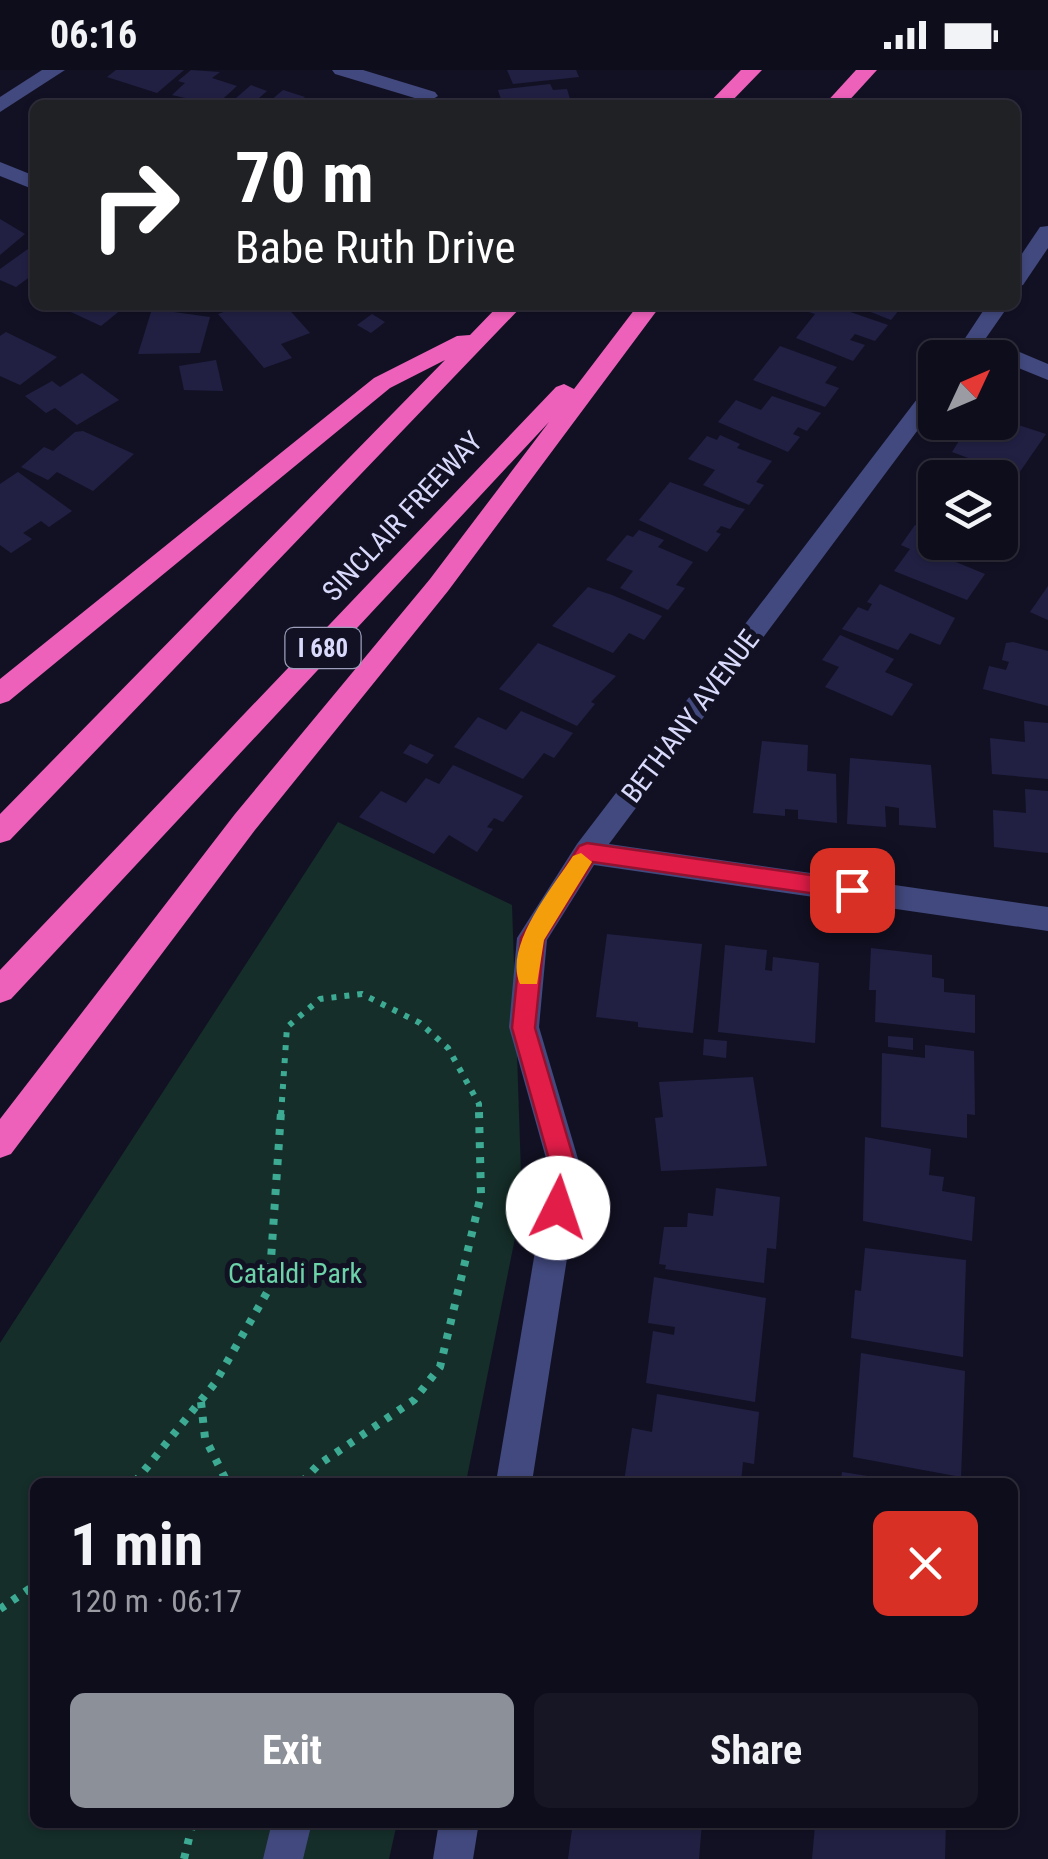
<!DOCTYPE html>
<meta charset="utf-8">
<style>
body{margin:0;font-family:"Roboto Condensed",sans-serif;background:#171624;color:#f1f3f6;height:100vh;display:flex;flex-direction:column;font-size:38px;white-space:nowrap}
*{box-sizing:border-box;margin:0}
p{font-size:32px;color:#9b9ca3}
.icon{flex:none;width:55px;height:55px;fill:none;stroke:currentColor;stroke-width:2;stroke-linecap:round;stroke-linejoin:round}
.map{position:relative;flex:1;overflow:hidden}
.side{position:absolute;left:30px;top:1408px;width:988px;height:350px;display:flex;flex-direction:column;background:#0e0d1b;border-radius:15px;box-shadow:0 2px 8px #0004,0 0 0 2px #2e2d3a}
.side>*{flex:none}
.guide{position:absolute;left:30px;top:30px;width:990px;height:210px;border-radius:15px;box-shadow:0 2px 8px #0004,0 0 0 2px #2e2d3a;background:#202124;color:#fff;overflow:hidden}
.needle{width:65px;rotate:46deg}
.controls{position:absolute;left:918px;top:270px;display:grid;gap:20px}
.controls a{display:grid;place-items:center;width:100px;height:100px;border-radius:15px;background:#0e0d1b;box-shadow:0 2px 8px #0004,0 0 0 2px #2e2d3a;font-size:50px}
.pin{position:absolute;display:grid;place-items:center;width:85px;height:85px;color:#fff;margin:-42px;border-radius:20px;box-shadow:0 5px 15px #0006}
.me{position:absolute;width:110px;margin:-55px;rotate:4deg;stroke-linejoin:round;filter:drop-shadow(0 0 8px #0008)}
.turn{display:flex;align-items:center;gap:35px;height:210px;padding:0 40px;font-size:45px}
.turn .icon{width:130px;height:130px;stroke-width:2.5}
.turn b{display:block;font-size:70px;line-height:85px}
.round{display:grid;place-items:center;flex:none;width:105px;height:105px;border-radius:15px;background:#171624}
.headline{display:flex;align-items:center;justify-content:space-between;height:170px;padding:0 40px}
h1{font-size:60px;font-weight:700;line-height:75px}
.action{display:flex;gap:20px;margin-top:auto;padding:20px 40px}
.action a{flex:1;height:115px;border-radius:15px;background:#8c9099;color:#fff;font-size:40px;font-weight:700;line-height:115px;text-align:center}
.action a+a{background:#171624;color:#f1f3f6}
.status{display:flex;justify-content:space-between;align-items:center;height:70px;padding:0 50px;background:#0e0d1b;direction:ltr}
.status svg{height:28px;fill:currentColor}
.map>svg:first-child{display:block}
.green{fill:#152e29}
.building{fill:#212043}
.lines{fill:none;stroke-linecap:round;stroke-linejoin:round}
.path-far1{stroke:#3dab93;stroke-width:6;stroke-dasharray:5 8;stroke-linecap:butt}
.path{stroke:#3dab93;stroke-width:8;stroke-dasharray:6 9;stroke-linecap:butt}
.minor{fill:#42497e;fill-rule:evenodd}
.highway{fill:#ee61bb;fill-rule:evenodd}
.route{fill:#e11d48;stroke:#92132f;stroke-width:2.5}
.slow{fill:#f59e0b}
.labels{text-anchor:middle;stroke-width:10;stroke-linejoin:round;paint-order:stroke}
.shield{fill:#121124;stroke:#9d9eba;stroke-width:2.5}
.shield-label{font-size:25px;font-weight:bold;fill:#d9dafb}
.street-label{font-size:28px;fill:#d9dafb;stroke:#121124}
.park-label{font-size:28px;fill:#6cd3a9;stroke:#121124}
</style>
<div class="status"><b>06:16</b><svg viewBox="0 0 49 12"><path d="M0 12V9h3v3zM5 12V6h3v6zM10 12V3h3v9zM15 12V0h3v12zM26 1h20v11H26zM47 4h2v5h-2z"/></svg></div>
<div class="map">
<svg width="1048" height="1789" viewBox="0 0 1048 1789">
<rect width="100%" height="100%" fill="#121124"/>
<polygon class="green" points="338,752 512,835 522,1133 466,1412 35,1412 35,1752 397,1753 389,1789 0,1789 0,1273"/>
<g class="building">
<polygon points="116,0 184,0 157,23 107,7"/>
<polygon points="191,0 220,2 212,8 237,16 216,35 172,25 185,13 178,11"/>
<polygon points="507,0 576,0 579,7 513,14"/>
<polygon points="550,14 553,20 567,19 570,29 556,31 557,35 503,35 498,20"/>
<polygon points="251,15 267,21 259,28 270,31 283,20 305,27 296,35 228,35"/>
<polygon points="0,149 25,164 0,185"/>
<polygon points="35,174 35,203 16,217 0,210 0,199"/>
<polygon points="80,235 127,235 101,256 71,242"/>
<polygon points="243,235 285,235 310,263 281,274 292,288 264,298 218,244"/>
<polygon points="803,235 830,235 888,255 875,271 855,264 850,270 865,275 853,291 796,268 815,244 799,239"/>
<polygon points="853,235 903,235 891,250"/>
<polygon points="152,239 210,247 200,283 138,284"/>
<polygon points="372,244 385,252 371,263 357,255"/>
<polygon points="6,262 57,287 20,315 0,306 0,266"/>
<polygon points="780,276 837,297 825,313 839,318 825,337 753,310"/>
<polygon points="216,290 223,321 184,320 179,296"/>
<polygon points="82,303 119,330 77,355 55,338 46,343 25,326 52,311 60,317"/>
<polygon points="772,326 821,343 807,361 798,357 793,364 800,367 788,382 718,352 736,330 761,340"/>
<polygon points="971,352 1002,352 996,361 1007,366 1015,354 1046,364 1017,406 952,382"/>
<polygon points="83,361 134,384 93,421 57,402 48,410 21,397 44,377 53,381 75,362"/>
<polygon points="720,365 740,374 737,378 772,391 756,412 764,415 749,435 703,415 715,400 688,389 707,366 717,370"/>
<polygon points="18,402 72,441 49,457 41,451 23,463 32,469 11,483 0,475 0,414"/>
<polygon points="670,412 737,437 745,439 730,459 721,456 716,462 721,464 707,482 639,450"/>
<polygon points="1000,427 1018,434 1000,463"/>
<polygon points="915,455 935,464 935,472 967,477 956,492 985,504 967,530 894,501 910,479 901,475"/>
<polygon points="639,460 664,470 658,477 693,492 676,515 685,518 668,540 620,518 633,501 606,490 627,465 633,467"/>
<polygon points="880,514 955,548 940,575 910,563 898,580 842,559 858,537 868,541 872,534 867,532"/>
<polygon points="1048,516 1048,550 1030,542"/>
<polygon points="588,517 612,525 662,546 644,570 629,563 613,583 552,556"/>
<polygon points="840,565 894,589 885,602 913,614 892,646 825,617 839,597 822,590"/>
<polygon points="1013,572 1048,581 1048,636 983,619 989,596 1006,600 1009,592 1002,590 1006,573"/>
<polygon points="538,573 616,606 591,632 595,634 577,656 499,619"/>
<polygon points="521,641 573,663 554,688 544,683 523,709 454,677 478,647 506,660"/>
<polygon points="1024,651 1048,653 1048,709 992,704 990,668 1025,672"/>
<polygon points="762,671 808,675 807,701 836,704 837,753 798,749 798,740 785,739 785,746 753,743"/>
<polygon points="410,674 434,685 427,694 403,683"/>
<polygon points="850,688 931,695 936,758 899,755 899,738 885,736 886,757 847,754"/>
<polygon points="453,695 523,726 503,752 494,748 487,757 493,759 477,782 449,765 434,784 359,747 381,721 406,733 426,708 439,714"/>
<polygon points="1025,719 1048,721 1048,783 994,777 993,740 1026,743"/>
<polygon points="607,864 702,874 693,963 638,957 638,952 596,947"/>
<polygon points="725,875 767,880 765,900 772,901 773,887 819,893 815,973 718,962"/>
<polygon points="871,878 932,885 932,907 944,909 944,922 975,925 975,963 875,952 876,920 869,920"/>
<polygon points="888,966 913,968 913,980 888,977"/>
<polygon points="704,969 727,971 726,988 703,985"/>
<polygon points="925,975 974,981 975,1045 967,1044 967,1068 881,1057 882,983 925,988"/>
<polygon points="753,1007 767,1096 661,1101 655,1048 663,1047 659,1012"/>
<polygon points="865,1067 931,1079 929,1105 944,1107 942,1121 975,1127 972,1171 863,1151"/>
<polygon points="716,1118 780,1127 776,1179 767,1178 764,1213 665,1199 666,1195 659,1194 664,1157 687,1157 688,1143 713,1146"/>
<polygon points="865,1178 966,1190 963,1287 851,1268 855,1220 861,1221"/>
<polygon points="654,1207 766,1228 755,1332 646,1313 653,1261 674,1265 675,1257 648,1253"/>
<polygon points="861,1283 965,1301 961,1407 853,1387"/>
<polygon points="657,1324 759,1342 754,1394 743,1392 741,1412 624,1412 632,1358 652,1362"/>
<polygon points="842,1402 893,1410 893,1412 841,1412"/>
<polygon points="573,1752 702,1752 699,1789 568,1789"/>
<polygon points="828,1752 946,1752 945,1789 812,1789 815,1756 827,1759"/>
</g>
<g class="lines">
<polyline class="path-far1" points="281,1045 287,957 320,929 362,924 420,953 448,978 479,1034 479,1045"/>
<g class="path">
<polyline points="201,1332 205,1368 227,1412"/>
<polyline points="135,1412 215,1313 269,1219 281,1042"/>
<polyline points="302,1412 318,1395 414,1330 440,1297 481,1125 479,1042"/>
<polyline points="0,1539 35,1515"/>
<polyline points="184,1789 193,1752"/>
</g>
<g class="minor">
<polygon points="42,0 65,0 0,42 0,27"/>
<polygon points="332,0 363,0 435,22 438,26 428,32 335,4"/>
<polygon points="0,92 35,106 35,120 0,106"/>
<polygon points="1048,156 1048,178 1023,215 1015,217 1015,194 1040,157"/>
<polygon points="987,235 1009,235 986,268 1048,294 1048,310 977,281 972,288 952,288"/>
<polygon points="935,313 935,337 609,774 1048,837 1048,861 594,795 547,870 539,957 581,1099 532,1412 496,1412 549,1099 509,957 517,868 577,774 927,316"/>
<polygon points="272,1752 312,1752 303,1789 263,1789"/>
<polygon points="439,1752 479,1752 473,1789 433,1789"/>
</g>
<g class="highway">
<polygon points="741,0 762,0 728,35 707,35"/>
<polygon points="856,0 877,0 845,35 824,35"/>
<polygon points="499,235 523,235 10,770 0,773 0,744 445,290 390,318 9,631 0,634 0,609 374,308 457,266 470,265"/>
<polygon points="638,235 661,235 448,521 255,760 11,1084 0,1088 0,1049 235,744 430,509 549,352 11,929 0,933 0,900 556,317 564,314 574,319"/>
</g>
</g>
<polygon class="route" points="587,773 852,811 863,820 852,829 593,792 544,870 535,958 577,1100 567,1147 558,1150 549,1147 546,1138 552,1100 512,958 521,868 579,776"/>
<path class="slow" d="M581,783L592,792L544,870L537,914H520C503,876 553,817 573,786Z"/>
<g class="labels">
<rect class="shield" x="285.5" y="558" width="75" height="40" rx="8"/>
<g class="shield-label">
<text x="323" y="587">I 680</text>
</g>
<g class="street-label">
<text transform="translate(402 446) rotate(-47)" y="10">SINCLAIR FREEWAY</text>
<text transform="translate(690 646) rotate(-53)" y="10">BETHANY AVENUE</text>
</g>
<g class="park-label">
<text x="295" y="1213">Cataldi Park</text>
</g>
</g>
</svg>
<div class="controls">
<a><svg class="needle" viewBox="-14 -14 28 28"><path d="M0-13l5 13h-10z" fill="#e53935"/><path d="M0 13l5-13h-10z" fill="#9b9ca3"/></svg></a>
<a><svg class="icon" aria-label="layers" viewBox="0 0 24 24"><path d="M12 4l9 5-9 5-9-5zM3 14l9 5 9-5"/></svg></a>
</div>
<div class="pin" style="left:852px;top:820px;background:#d93025"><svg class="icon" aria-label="arrive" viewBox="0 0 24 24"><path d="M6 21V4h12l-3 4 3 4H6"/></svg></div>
<svg class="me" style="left:558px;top:1138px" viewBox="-20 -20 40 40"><circle r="19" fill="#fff"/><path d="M0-13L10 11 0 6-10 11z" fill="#e11d48"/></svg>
<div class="guide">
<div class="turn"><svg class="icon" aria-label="right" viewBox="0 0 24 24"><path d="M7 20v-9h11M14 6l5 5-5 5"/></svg><div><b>70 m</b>Babe Ruth Drive</div></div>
</div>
<section class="side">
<div class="headline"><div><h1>1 min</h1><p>120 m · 06:17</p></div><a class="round" style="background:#d93025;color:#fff"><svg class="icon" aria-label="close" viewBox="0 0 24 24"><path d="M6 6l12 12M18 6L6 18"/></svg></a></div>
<div class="action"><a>Exit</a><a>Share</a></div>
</section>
</div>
